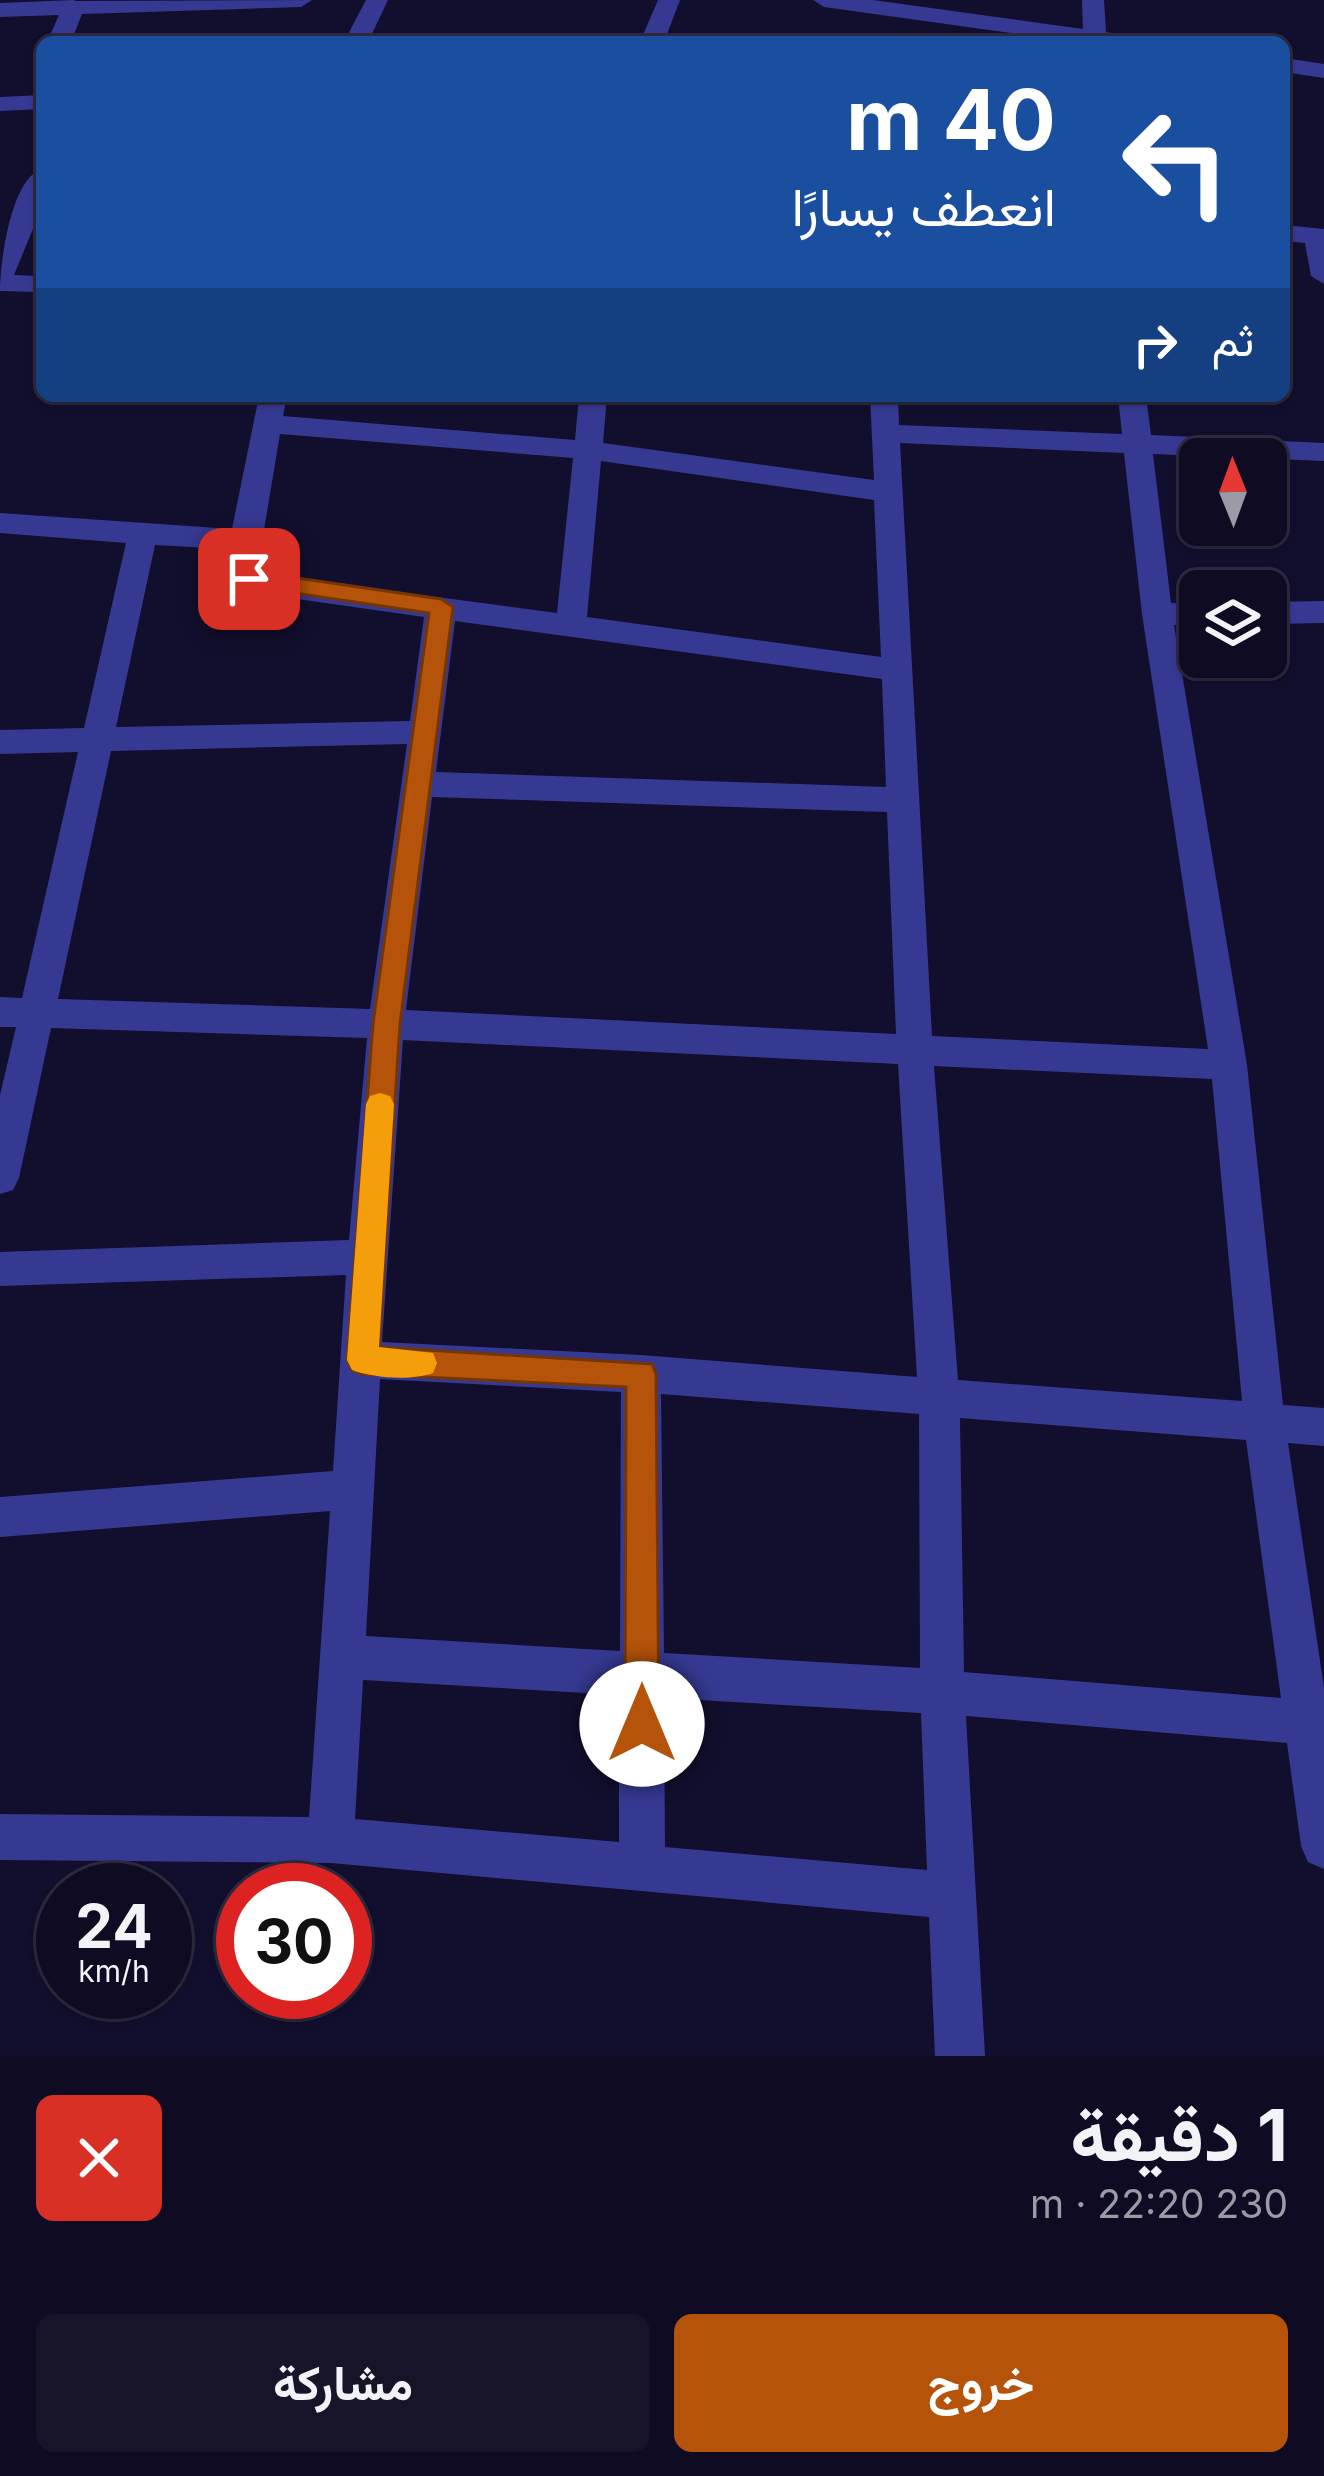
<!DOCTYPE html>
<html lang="ar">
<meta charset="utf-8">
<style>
body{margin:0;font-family:Inter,Vazirmatn,sans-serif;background:#17142a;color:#f1f3f6;direction:rtl;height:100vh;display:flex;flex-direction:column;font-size:45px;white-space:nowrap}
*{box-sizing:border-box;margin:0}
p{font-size:39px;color:#9b9ba5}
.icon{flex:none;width:66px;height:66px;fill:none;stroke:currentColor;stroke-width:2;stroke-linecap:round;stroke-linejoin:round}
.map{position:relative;height:2056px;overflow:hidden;direction:ltr}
.side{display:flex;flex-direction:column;background:#0e0b22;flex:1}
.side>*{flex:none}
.banner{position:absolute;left:36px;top:36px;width:1254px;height:366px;border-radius:18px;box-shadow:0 3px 9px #0004,0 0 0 3px #2e2b40;direction:rtl;background:#1a4fa0;color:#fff;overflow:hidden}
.needle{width:78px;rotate:359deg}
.buttons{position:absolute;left:1179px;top:438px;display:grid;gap:24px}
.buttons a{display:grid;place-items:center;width:108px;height:108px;border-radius:18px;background:#0e0b22;box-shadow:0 3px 9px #0004,0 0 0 3px #2e2b40;font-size:60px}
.speed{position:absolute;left:36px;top:1863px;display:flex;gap:24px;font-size:60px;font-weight:700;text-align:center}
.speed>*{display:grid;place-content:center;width:156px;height:156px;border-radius:50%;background:#0e0b22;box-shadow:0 3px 9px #0004,0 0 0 3px #2e2b40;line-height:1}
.speed small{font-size:30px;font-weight:400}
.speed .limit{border:18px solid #d22;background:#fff;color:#111}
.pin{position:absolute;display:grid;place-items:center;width:102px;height:102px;color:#fff;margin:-51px;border-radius:24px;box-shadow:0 6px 18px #0006}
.me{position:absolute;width:132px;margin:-66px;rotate:0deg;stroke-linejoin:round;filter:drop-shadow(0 0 9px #0008)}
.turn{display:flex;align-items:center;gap:42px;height:252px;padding:0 36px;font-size:54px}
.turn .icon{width:156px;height:156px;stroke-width:2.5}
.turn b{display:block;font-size:84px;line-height:102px}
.then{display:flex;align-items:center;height:114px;padding:0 36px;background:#0003;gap:24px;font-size:45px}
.round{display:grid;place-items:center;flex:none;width:126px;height:126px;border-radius:18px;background:#17142a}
.overview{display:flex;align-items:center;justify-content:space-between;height:204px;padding:0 36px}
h1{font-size:72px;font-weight:700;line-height:90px}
.cta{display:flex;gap:24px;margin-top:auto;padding:24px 36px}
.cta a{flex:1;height:138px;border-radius:18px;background:#b45309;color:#fff;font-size:48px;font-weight:700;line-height:138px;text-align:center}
.cta a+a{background:#17142a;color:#f1f3f6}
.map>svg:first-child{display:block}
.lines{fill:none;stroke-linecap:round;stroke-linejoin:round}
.minor{fill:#353992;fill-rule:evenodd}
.route{fill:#b45309;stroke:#753606;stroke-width:3}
.slow{fill:#f59e0b}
</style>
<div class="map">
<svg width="1324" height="2056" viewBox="0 0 1324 2056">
<rect width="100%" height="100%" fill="#120f2e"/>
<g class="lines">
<g class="minor">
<polygon points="74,0 76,1 312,0 301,7 82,14 71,42 47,42 59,15 0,17 0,3"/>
<polygon points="366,0 388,0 368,42 344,42"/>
<polygon points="658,0 680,0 664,42 640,42"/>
<polygon points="813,0 873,0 1083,29 1082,0 1104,0 1106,32 1133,37 1137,42 1075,42 824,7"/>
<polygon points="1284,58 1324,64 1324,78 1284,72"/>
<polygon points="42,95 42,109 0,111 0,97"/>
<path d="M42,169V207L14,275L42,276V292L0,291C0,262 11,178 42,169Z"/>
<polygon points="1284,225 1324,229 1324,284 1311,276 1305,243 1284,241"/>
<path d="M259,396H287L283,416L575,440L579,396H607L603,443L874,480L870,396H898L899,425L1122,434L1118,396H1146L1151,435L1324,443V461L1153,454L1171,603H1200V625H1174L1247,1065L1283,1405L1324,1408V1446L1288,1443L1324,1688V1869L1308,1862L1301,1846L1287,1743L966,1716L985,2056H935L929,1917L331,1863L0,1860V1814L309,1817L330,1511L0,1537V1497L333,1471L346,1275L0,1286V1252L349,1240L367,1038L51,1028L19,1178L13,1190L0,1194V1095L16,1027H0V997L22,998L78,752L0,754V730L84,728L126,543L0,533V513L232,529ZM280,434L573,458L557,613L264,574L258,566ZM900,443L1124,453L1142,614L1208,1049L932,1036ZM601,461L874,500L881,657L587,617ZM155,545L229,549C228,569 234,587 255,593L424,617L410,721L116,727ZM455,621L882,679L886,787L436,772ZM407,744L370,1009L58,999L111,751ZM432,797L887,812L896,1034L406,1010ZM403,1040L898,1064L917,1377L641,1355L382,1342ZM934,1066L1212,1079L1242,1401L958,1380ZM380,1379L621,1392L620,1651L366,1636ZM661,1394L919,1414L920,1668L664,1653ZM960,1418L1246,1440L1281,1698L964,1672ZM363,1680L619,1695V1842L355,1819ZM664,1698L921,1713L927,1870L665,1847Z"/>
<polygon points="1324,601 1324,623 1266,624 1266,602"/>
</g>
</g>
<polygon class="route" points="249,571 441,599 453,607 400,1024 379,1347 652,1364 656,1374 659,1724 654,1736 642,1741 630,1736 625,1724 626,1387 362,1374 352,1370 347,1360 373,1024 429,613 241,585 238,579"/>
<path class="slow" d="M380,1093L390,1096L394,1104L379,1347L433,1353L437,1363L433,1373C411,1381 373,1378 352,1370L347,1360L366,1104L370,1096Z"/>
</svg>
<div class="buttons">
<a><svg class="needle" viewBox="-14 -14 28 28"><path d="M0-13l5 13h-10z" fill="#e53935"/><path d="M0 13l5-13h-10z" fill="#9b9ba5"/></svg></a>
<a><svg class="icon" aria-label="layers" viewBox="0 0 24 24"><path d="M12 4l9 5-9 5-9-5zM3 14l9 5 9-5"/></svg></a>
</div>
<div class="speed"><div>24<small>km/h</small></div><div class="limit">30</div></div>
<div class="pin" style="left:249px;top:579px;background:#d93025"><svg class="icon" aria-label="arrive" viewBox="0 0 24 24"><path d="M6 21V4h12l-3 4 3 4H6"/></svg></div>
<svg class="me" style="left:642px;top:1724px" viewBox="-20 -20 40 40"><circle r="19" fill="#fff"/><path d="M0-13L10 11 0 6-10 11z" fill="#b45309"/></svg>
<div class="banner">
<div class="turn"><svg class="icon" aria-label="left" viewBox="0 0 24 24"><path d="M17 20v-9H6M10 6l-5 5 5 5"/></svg><div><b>40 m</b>انعطف يسارًا</div></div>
<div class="then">ثم<svg class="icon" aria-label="right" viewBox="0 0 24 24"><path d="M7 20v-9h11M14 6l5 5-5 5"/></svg></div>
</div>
</div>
<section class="side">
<div class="overview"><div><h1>1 دقيقة</h1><p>230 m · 22:20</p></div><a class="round" style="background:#d93025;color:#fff"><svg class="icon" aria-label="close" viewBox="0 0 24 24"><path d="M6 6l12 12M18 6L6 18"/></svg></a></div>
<div class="cta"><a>خروج</a><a>مشاركة</a></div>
</section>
